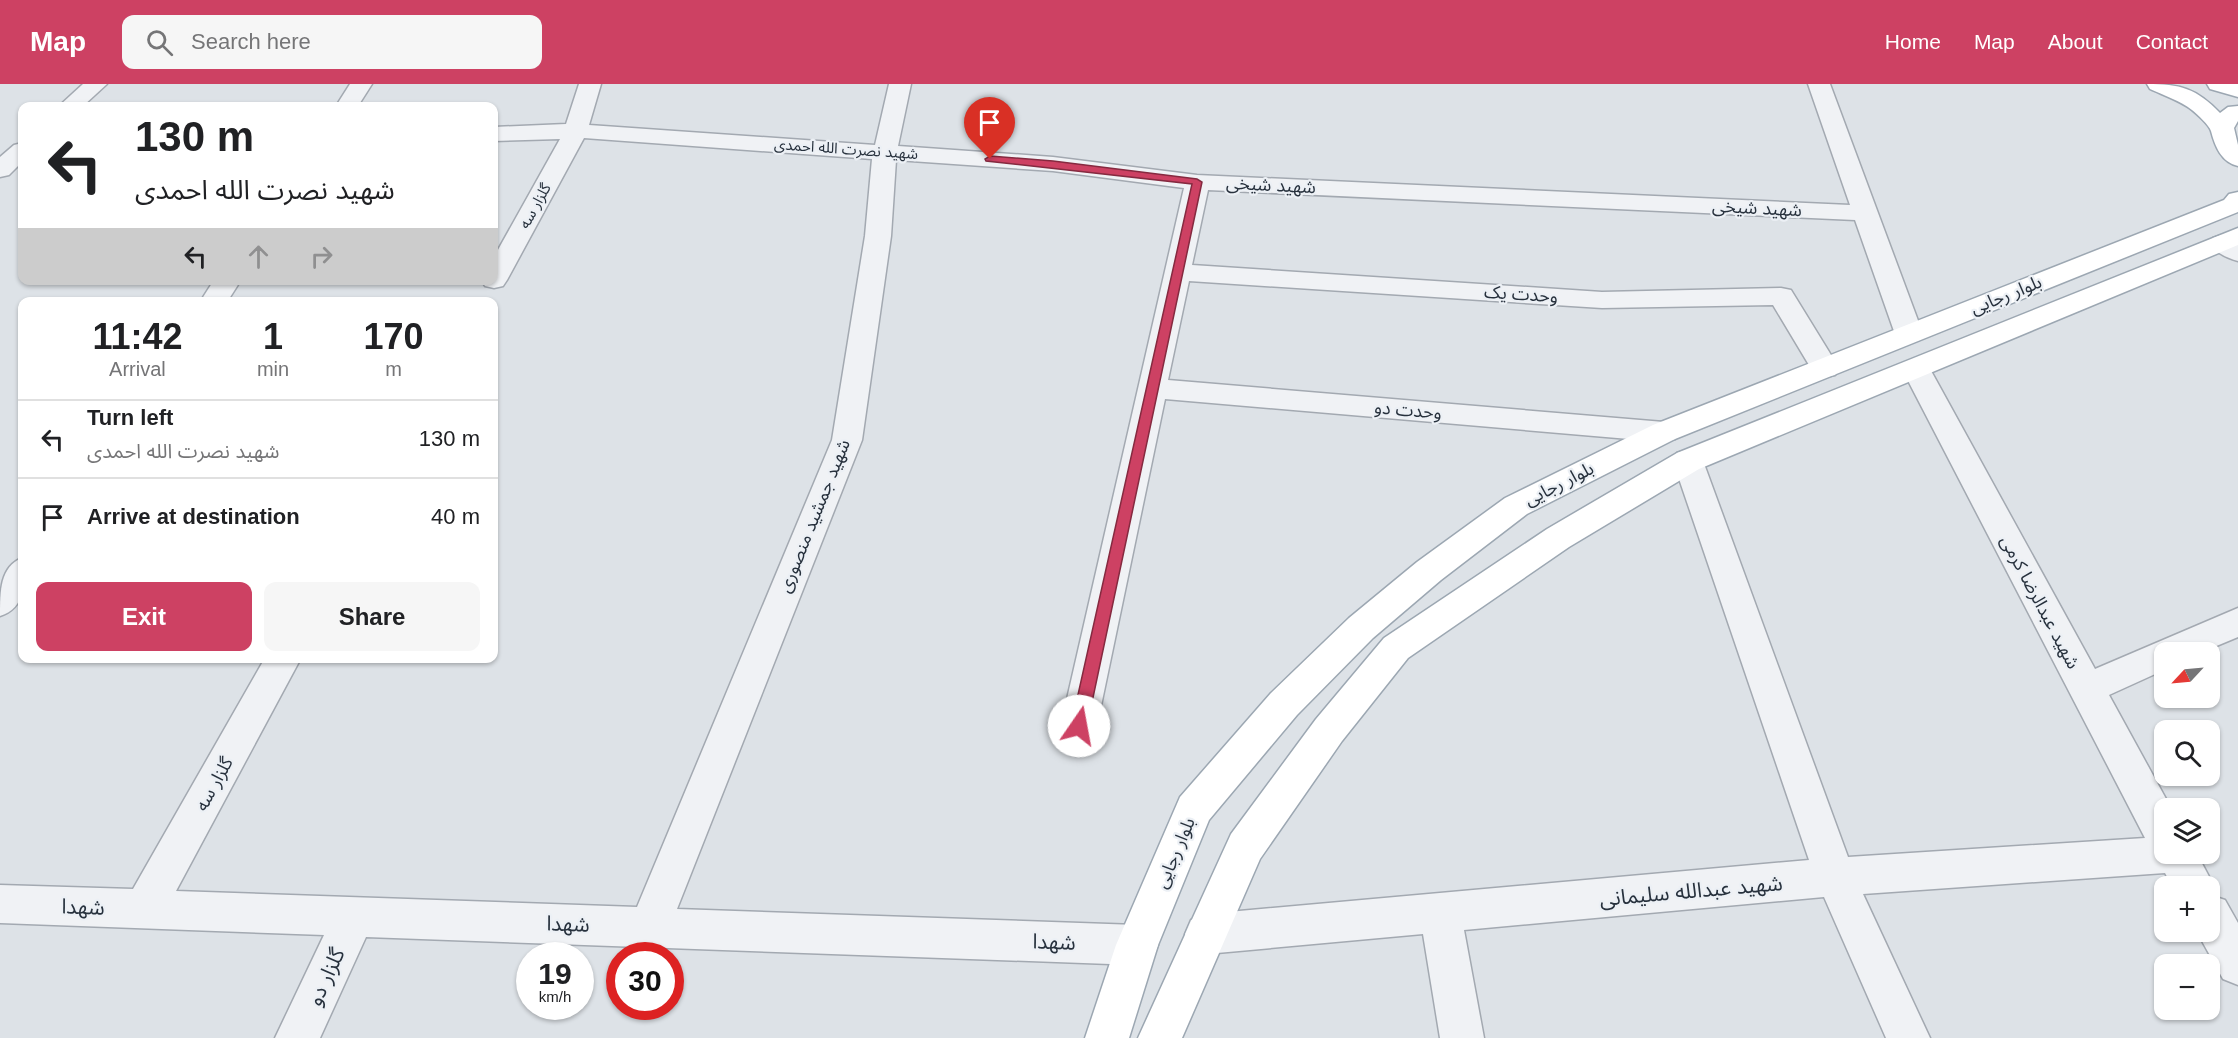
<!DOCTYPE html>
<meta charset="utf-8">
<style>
body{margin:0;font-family:Arial,"Noto Sans Arabic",sans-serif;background:#f6f6f6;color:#202124;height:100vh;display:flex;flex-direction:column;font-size:22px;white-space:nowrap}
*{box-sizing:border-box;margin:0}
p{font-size:20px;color:#757577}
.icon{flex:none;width:33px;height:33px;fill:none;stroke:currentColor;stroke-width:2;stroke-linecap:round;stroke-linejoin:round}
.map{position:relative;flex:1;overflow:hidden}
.details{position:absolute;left:18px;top:213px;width:480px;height:366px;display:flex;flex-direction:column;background:#fff;border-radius:12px;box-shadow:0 2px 4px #0004}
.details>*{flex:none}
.top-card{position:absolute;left:18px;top:18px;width:480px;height:183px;border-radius:12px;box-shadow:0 2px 4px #0004;background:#fff;color:#202124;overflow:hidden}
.needle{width:39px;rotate:244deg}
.buttons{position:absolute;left:2154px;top:558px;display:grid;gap:12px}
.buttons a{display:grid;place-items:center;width:66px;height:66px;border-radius:12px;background:#fff;box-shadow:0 2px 4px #0004;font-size:30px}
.speed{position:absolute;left:516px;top:858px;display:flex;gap:12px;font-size:30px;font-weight:700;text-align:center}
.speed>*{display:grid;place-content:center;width:78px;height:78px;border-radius:50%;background:#fff;box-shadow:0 2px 4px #0004;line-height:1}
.speed small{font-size:15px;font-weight:400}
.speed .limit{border:9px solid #d22;background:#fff;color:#111}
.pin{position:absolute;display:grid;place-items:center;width:51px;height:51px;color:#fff;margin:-62px -26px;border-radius:50% 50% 50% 0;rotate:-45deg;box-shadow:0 0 6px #0007}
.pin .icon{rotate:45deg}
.me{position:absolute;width:66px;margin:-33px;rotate:12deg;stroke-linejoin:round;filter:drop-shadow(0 0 4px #0008)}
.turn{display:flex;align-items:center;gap:21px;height:126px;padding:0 18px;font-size:27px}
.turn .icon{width:78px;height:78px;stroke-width:2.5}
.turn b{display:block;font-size:42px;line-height:51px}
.lanes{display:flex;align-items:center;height:57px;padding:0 18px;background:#0003;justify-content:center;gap:30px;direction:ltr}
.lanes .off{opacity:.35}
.eta{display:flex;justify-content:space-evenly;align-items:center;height:102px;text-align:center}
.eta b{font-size:36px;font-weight:700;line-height:42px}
.action{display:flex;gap:12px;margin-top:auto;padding:12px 18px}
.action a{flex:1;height:69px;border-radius:12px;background:#cd4163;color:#fff;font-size:24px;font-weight:700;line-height:69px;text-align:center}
.action a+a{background:#f6f6f6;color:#202124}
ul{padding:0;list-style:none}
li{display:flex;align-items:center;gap:18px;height:78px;padding:0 18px;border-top:2px solid #e0e0e0}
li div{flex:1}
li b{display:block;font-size:22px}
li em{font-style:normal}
header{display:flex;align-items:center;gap:36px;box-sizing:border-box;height:84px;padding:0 30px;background:#cd4163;color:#fff}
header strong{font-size:28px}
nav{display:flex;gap:33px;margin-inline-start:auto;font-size:21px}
.search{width:420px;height:54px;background:#f6f6f6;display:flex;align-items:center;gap:15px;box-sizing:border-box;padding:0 21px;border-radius:12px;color:#757577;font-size:22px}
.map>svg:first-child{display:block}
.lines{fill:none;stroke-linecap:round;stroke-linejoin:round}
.minor-casing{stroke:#a3a9b1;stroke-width:3}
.major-casing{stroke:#9ca7b2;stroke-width:3}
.minor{fill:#f0f2f5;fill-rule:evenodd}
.major{fill:#fff;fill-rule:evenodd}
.route{fill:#cd4163;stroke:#852a40;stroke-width:1.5}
.labels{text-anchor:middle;stroke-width:4.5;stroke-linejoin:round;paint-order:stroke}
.far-street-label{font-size:15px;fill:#27313d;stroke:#ecf0f5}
.street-label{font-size:18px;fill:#27313d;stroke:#ecf0f5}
.near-street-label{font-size:21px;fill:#27313d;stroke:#ecf0f5}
</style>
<header>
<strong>Map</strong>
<div class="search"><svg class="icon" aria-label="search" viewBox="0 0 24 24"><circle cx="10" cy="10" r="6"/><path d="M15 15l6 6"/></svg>Search here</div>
<nav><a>Home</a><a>Map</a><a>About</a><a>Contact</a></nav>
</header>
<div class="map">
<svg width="2238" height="954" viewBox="0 0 2238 954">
<rect width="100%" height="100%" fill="#dde2e7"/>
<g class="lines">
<defs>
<g id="minor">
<polygon points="83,0 107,0 83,22 59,22"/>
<polygon points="350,0 372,0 358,22 336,22"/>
<polygon points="579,0 601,0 589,41 875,61 889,0 911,0 898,62 1053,73 1197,91 1850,121 1808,0 1830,0 1923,250 1919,256 1909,259 1899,256 1895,250 1855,136 1208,106 1192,181 1602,208 1781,204 1791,206 1839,284 1835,291 1825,293 1815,291 1773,221 1602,224 1189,197 1168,296 1664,338 1675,341 1679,348 1675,355 1664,358 1165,315 1097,641 1092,652 1079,657 1066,652 1061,641 1184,104 1053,87 896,76 891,152 862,356 677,825 1137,841 1152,847 1158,861 1152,875 1137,881 366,853 320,954 275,954 324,851 0,839 0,801 133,805 265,574 301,574 176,807 637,823 832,356 865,152 872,75 584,54 507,196 503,202 494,204 485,202 481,196 494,196 494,173 560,55 494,57 494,43 566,40"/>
<polygon points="22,59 22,78 9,91 0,93 0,73 14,61"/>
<path d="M2222,151L2238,158V177C2227,174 2216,169 2209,159L2213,154Z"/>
<polygon points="214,196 241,196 227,218 200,218"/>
<polygon points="1916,276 1926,278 1930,285 2095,585 2238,524 2238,553 2202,568 2164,568 2164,586 2109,611 2171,724 2164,724 2164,770 2197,770 2214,802 2210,811 2225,816 2238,839 2238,901 2223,895 2197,848 2210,848 2210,802 2172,802 2165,789 1863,810 1930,954 1886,954 1824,813 1464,846 1484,954 1440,954 1423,850 1206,870 1191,864 1185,850 1191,836 1206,830 1809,776 1673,377 1677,369 1688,366 1699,369 1703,377 1848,773 2145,754 1902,285 1906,278"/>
<path d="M22,474C25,498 26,524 0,532C0,507 0,483 22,474Z"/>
</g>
<g id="major">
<path d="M2147,0C2180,0 2196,4 2220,29L2228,23L2238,22V37L2234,44L2238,61V82C2221,78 2215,62 2211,47C2209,41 2198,31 2192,26C2181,17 2163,11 2150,5Z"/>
<polygon points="2207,0 2238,0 2238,13 2210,5"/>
<polygon points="2238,108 2238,128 1675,355 1527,430 1441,496 1373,554 1297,631 1209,736 1158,861 1129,954 1085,954 1116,861 1180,713 1271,609 1349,534 1417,478 1505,414 1653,341 2224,116 2229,110"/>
<polygon points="2238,144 2238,161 1699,385 1569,463 1408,574 1342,657 1260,775 1182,954 1138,954 1231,750 1316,635 1384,554 1547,445 1677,369"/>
</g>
</defs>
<use href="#minor" class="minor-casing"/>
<use href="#major" class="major-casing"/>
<use href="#minor" class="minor"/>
<use href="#major" class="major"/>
</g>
<polygon class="route" points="990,72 1053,77 1197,95 1202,98 1087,642 1084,646 1079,648 1074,646 1071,642 1192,100 986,77 985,75"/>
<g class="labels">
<g class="far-street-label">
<text transform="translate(846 65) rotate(4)" y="5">شهید نصرت الله احمدی</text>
<text transform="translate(535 122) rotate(-61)" y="5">گلزار سه</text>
</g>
<g class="street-label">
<text transform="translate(1271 101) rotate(3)" y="6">شهید شیخی</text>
<text transform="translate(1757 124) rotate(3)" y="6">شهید شیخی</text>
<text transform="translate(1521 210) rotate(4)" y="6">وحدت یک</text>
<text transform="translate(2006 211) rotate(-22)" y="6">بلوار رجایی</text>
<text transform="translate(1408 326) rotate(5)" y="6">وحدت دو</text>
<text transform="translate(1559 400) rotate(-27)" y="6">بلوار رجایی</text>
<text transform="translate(814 432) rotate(-68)" y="6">شهید جمشید منصوری</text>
<text transform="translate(2040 518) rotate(62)" y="6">شهید عبدالرضا کرمی</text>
<text transform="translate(214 700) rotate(-61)" y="6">گلزار سه</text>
<text transform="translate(1175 769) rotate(-67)" y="6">بلوار رجایی</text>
</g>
<g class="near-street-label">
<text transform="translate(1691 807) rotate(-5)" y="7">شهید عبدالله سلیمانی</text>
<text transform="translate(83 823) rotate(2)" y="7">شهدا</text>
<text transform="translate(568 840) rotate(2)" y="7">شهدا</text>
<text transform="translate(1054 858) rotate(2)" y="7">شهدا</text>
<text transform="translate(326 893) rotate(-65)" y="7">گلزار دو</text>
</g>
</g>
</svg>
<div class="buttons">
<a><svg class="needle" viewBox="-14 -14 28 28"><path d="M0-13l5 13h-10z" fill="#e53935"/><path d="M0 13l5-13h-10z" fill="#757577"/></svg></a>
<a><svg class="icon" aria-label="search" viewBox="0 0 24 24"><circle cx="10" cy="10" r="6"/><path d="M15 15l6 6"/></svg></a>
<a><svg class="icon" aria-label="layers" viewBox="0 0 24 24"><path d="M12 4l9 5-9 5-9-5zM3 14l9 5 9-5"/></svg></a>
<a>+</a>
<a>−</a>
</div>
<div class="speed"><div>19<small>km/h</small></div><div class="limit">30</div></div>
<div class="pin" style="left:990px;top:75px;background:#d93025"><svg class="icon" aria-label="arrive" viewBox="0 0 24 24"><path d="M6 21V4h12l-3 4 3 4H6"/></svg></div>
<svg class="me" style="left:1079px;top:642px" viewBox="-20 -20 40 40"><circle r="19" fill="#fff"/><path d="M0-13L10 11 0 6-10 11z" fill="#cd4163"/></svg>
<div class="top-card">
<div class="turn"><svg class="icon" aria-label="left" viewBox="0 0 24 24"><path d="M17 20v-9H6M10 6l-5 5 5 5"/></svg><div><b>130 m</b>شهید نصرت الله احمدی</div></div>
<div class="lanes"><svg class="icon" aria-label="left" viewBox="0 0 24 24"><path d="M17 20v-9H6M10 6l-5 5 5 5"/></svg><svg class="icon off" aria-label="ahead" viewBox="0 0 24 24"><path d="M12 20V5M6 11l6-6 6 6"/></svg><svg class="icon off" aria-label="right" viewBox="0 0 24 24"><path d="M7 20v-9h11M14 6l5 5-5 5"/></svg></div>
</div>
<section class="details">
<div class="eta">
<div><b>11:42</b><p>Arrival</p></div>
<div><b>1</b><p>min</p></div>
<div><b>170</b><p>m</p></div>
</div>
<ul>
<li><svg class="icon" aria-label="left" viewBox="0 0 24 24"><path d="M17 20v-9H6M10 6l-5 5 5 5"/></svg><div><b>Turn left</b><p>شهید نصرت الله احمدی</p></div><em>130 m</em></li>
<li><svg class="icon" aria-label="arrive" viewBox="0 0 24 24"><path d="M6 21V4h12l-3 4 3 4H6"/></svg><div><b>Arrive at destination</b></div><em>40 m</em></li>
</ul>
<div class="action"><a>Exit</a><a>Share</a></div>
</section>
</div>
